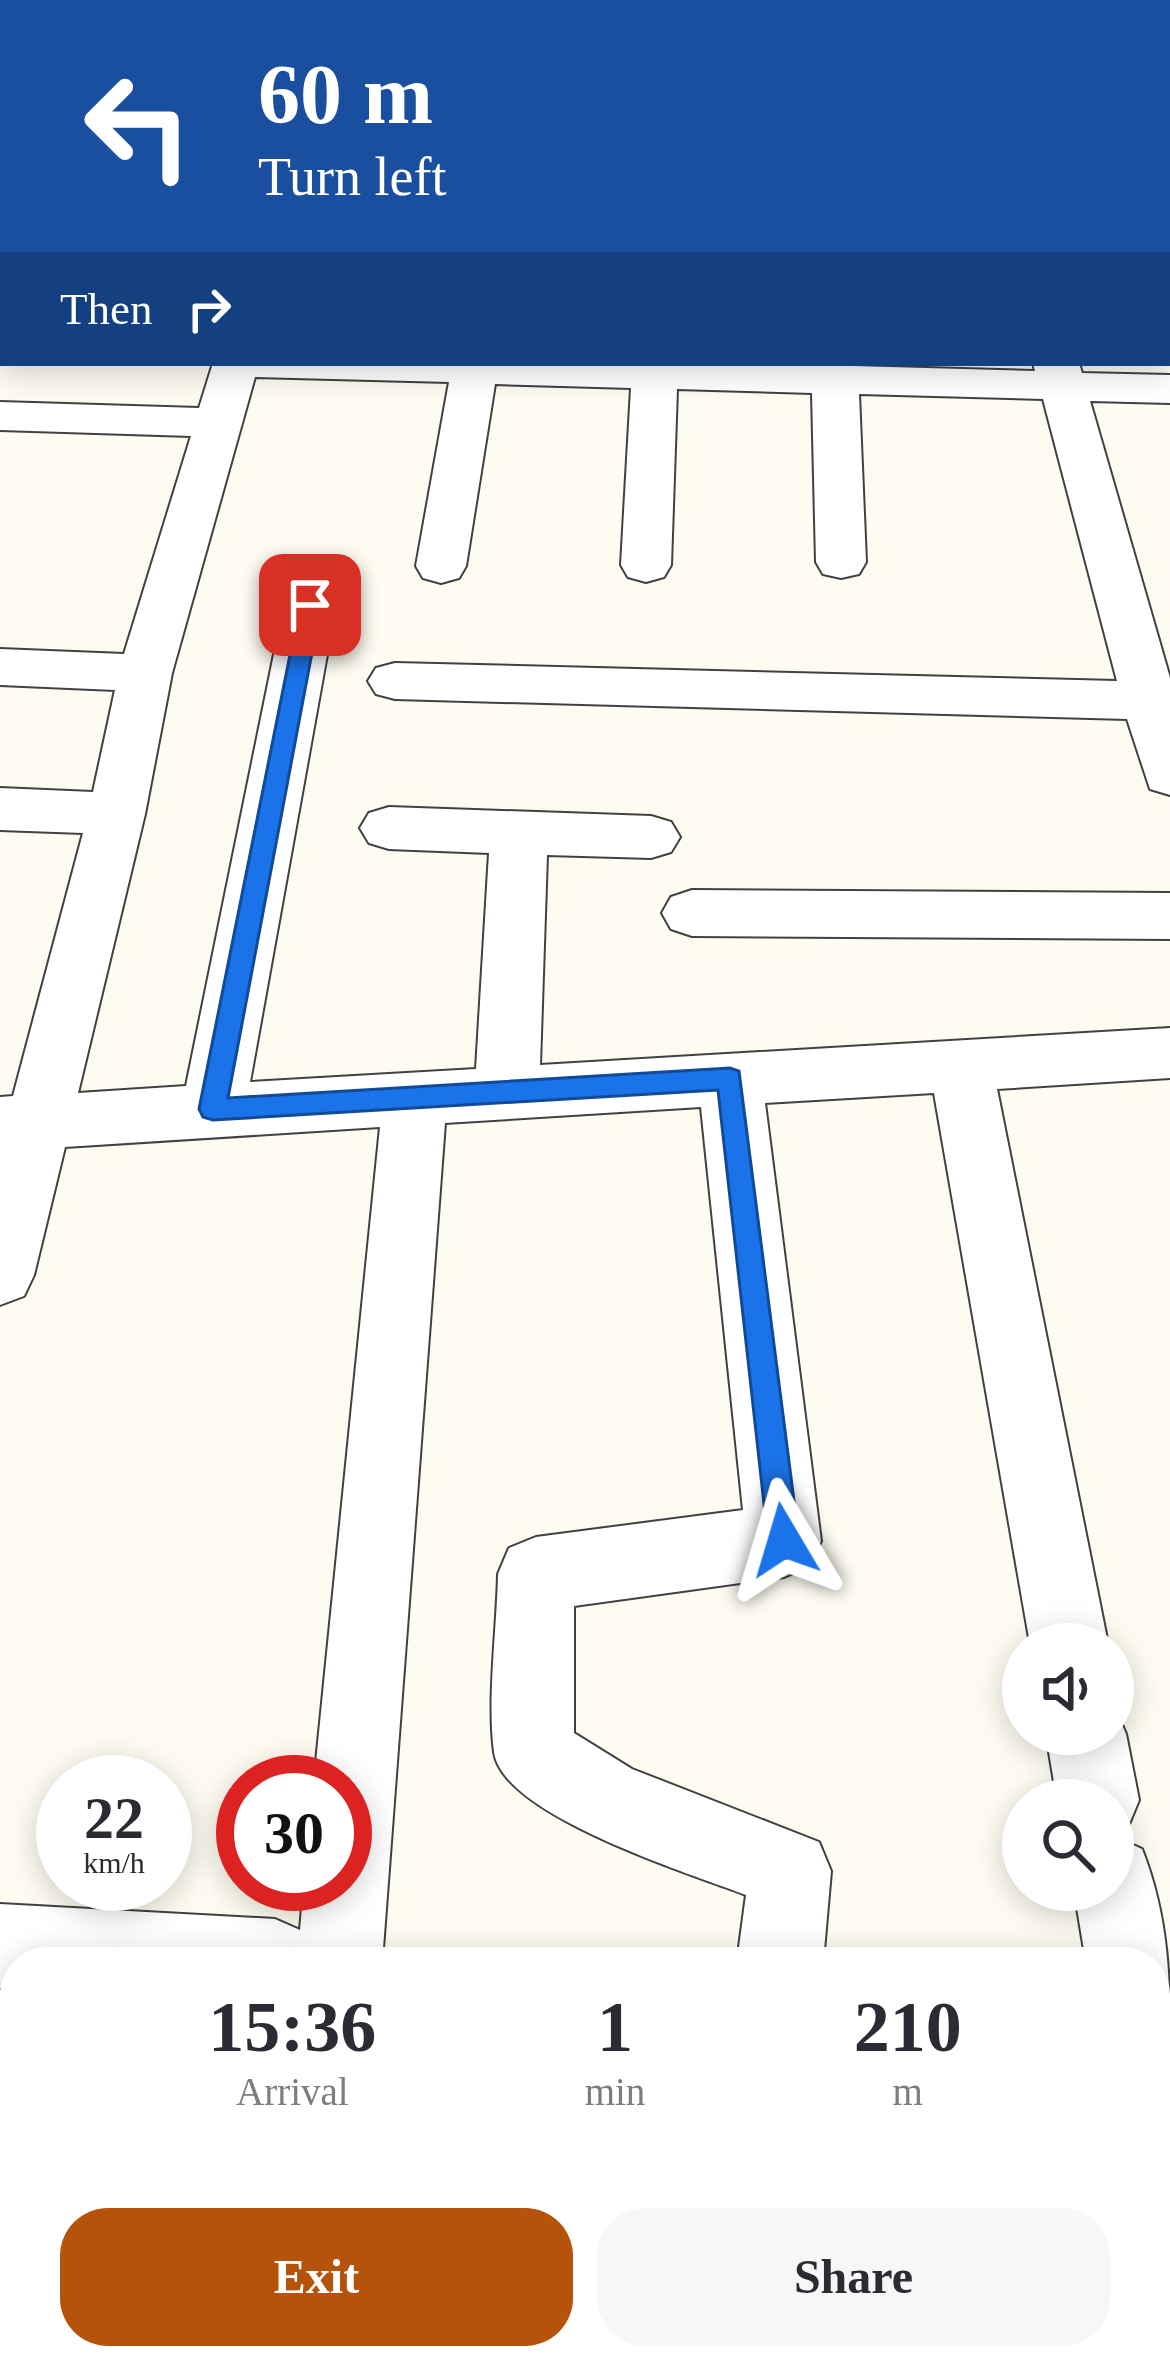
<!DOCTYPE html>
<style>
body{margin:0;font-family:"Times New Roman",serif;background:#f7f7f7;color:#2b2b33;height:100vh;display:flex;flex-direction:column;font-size:45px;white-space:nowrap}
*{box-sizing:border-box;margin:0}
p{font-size:39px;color:#7c7c81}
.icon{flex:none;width:66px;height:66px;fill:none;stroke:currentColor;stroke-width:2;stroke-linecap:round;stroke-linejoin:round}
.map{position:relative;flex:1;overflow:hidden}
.details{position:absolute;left:0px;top:1947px;width:1170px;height:423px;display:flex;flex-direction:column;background:#fff;border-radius:48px 48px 0 0;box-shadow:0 6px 30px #0003}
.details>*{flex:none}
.top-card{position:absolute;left:0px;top:0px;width:1170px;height:366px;box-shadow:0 6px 30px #0003;background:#1a4fa0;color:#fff;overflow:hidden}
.controls{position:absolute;left:1002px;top:1623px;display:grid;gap:24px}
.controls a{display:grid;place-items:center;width:132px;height:132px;border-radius:50%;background:#fff;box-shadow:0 6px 30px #0003;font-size:60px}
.speed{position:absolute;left:36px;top:1755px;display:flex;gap:24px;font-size:60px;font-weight:700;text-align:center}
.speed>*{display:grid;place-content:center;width:156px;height:156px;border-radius:50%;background:#fff;box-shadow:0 6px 30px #0003;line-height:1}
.speed small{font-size:30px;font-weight:400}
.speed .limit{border:18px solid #d22;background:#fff;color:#111}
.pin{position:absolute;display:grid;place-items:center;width:102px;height:102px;color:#fff;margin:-51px;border-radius:24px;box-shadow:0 6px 18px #0006}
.me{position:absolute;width:132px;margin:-66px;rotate:353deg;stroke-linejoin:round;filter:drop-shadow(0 0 9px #0008)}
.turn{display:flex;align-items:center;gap:42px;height:252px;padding:0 60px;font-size:54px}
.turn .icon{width:156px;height:156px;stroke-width:2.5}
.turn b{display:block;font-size:84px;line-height:102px}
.then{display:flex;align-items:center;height:114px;padding:0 60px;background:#0003;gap:24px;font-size:45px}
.eta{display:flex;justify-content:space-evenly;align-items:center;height:204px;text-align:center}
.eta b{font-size:72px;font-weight:600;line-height:84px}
.cta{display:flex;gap:24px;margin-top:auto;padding:24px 60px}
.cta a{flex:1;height:138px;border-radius:48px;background:#b45309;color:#fff;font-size:48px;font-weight:600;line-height:138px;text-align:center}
.cta a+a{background:#f7f7f7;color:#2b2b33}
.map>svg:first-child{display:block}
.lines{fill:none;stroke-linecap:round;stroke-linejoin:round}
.service-casing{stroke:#414141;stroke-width:5}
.minor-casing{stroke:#414141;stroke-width:4}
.tertiary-casing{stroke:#414141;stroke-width:4}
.service{fill:#fff;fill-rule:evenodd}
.minor{fill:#fff;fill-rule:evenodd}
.tertiary{fill:#fff;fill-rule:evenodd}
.route{fill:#1a73e8;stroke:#114b97;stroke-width:3}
</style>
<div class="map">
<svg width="1170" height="2369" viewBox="0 0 1170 2369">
<rect width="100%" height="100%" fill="#fefcf0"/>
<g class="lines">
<defs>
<g id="service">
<polygon points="661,0 679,0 680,3 662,3"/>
<rect x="932" y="0" width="18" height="3"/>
</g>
<g id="minor">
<rect x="0" y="165" width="3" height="25"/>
<rect x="0" y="302" width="3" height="26"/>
<path d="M213,363H741L1035,371L1033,363H1079L1082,373L1170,375V403L1090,401L1170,678V795L1150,789L1127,719L395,699L376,694L368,681L376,668L395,663L1117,681L1043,399L859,394L866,562L859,574L841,578L823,574L816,562L812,393L677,389L671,565L664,577L646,582L628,577L621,565L631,388L495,384L466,566L459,578L441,583L423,578L416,566L449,382L255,377L172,673L145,814L78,1093L186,1086L284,605L292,593L310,588L328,593L336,605L250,1082L476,1069L489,853L389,849L369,843L360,828L369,813L389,807L651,816L671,822L680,837L671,852L651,858L547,855L540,1065L1170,1028V1078L997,1089L1108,1644H1030L934,1093L765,1103L821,1541L810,1566L784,1577L574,1606V1733L632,1769L819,1842L831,1871L823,1962H737L746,1895C689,1873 502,1815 494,1752C487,1701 497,1627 498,1574L509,1548L536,1537L743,1510L701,1107L445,1123L382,1962H15V1989L0,1988V1904L275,1919L300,1930L304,1884H345V1782H314L380,1127L65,1147L34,1275L24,1296L0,1305V1097L13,1096L83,833L0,830V788L93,792L115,690L0,685V649L124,654L191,436L0,430V402L199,408Z"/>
<polygon points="692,890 1170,893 1170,939 692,936 671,929 662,913 671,897"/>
<polygon points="1114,1706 1126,1734 1139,1800 1127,1829 1113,1834 1113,1800 1057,1800 1046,1734 1113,1734"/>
<path d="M1113,1836L1142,1849C1170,1920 1170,1985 1170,2059L1155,2058V1962H1086L1074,1890H1113Z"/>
<polygon points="139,2355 233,2355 232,2369 136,2369"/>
</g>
<g id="tertiary">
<polygon points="980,0 1151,0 978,3"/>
<rect x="0" y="52" width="3" height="24"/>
</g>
</defs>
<use href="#service" class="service-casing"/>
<use href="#minor" class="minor-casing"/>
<use href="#tertiary" class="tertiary-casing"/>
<use href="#service" class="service"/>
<use href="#minor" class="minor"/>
<use href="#tertiary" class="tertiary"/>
</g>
<polygon class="route" points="310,598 321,605 228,1098 730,1068 739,1071 799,1540 795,1551 784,1555 773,1551 768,1540 718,1090 213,1120 203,1117 199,1109 300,605"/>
</svg>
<div class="controls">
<a><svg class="icon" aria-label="sound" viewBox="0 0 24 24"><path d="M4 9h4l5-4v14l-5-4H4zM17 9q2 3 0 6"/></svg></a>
<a><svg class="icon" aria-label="search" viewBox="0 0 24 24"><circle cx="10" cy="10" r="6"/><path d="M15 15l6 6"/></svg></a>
</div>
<div class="speed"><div>22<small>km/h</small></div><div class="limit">30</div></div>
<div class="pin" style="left:310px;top:605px;background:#d93025"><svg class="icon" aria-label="arrive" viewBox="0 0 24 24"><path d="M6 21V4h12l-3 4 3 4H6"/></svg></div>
<svg class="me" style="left:784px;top:1540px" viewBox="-20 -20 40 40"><path d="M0-17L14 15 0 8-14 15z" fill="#1a73e8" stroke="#fff" stroke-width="4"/></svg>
<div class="top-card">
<div class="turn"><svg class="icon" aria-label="left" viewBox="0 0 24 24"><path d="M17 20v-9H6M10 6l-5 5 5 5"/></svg><div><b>60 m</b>Turn left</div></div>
<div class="then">Then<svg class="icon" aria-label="right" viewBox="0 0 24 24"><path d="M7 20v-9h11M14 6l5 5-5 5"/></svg></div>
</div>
<section class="details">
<div class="eta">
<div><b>15:36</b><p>Arrival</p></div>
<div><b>1</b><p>min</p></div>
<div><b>210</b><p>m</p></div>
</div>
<div class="cta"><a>Exit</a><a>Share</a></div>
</section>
</div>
